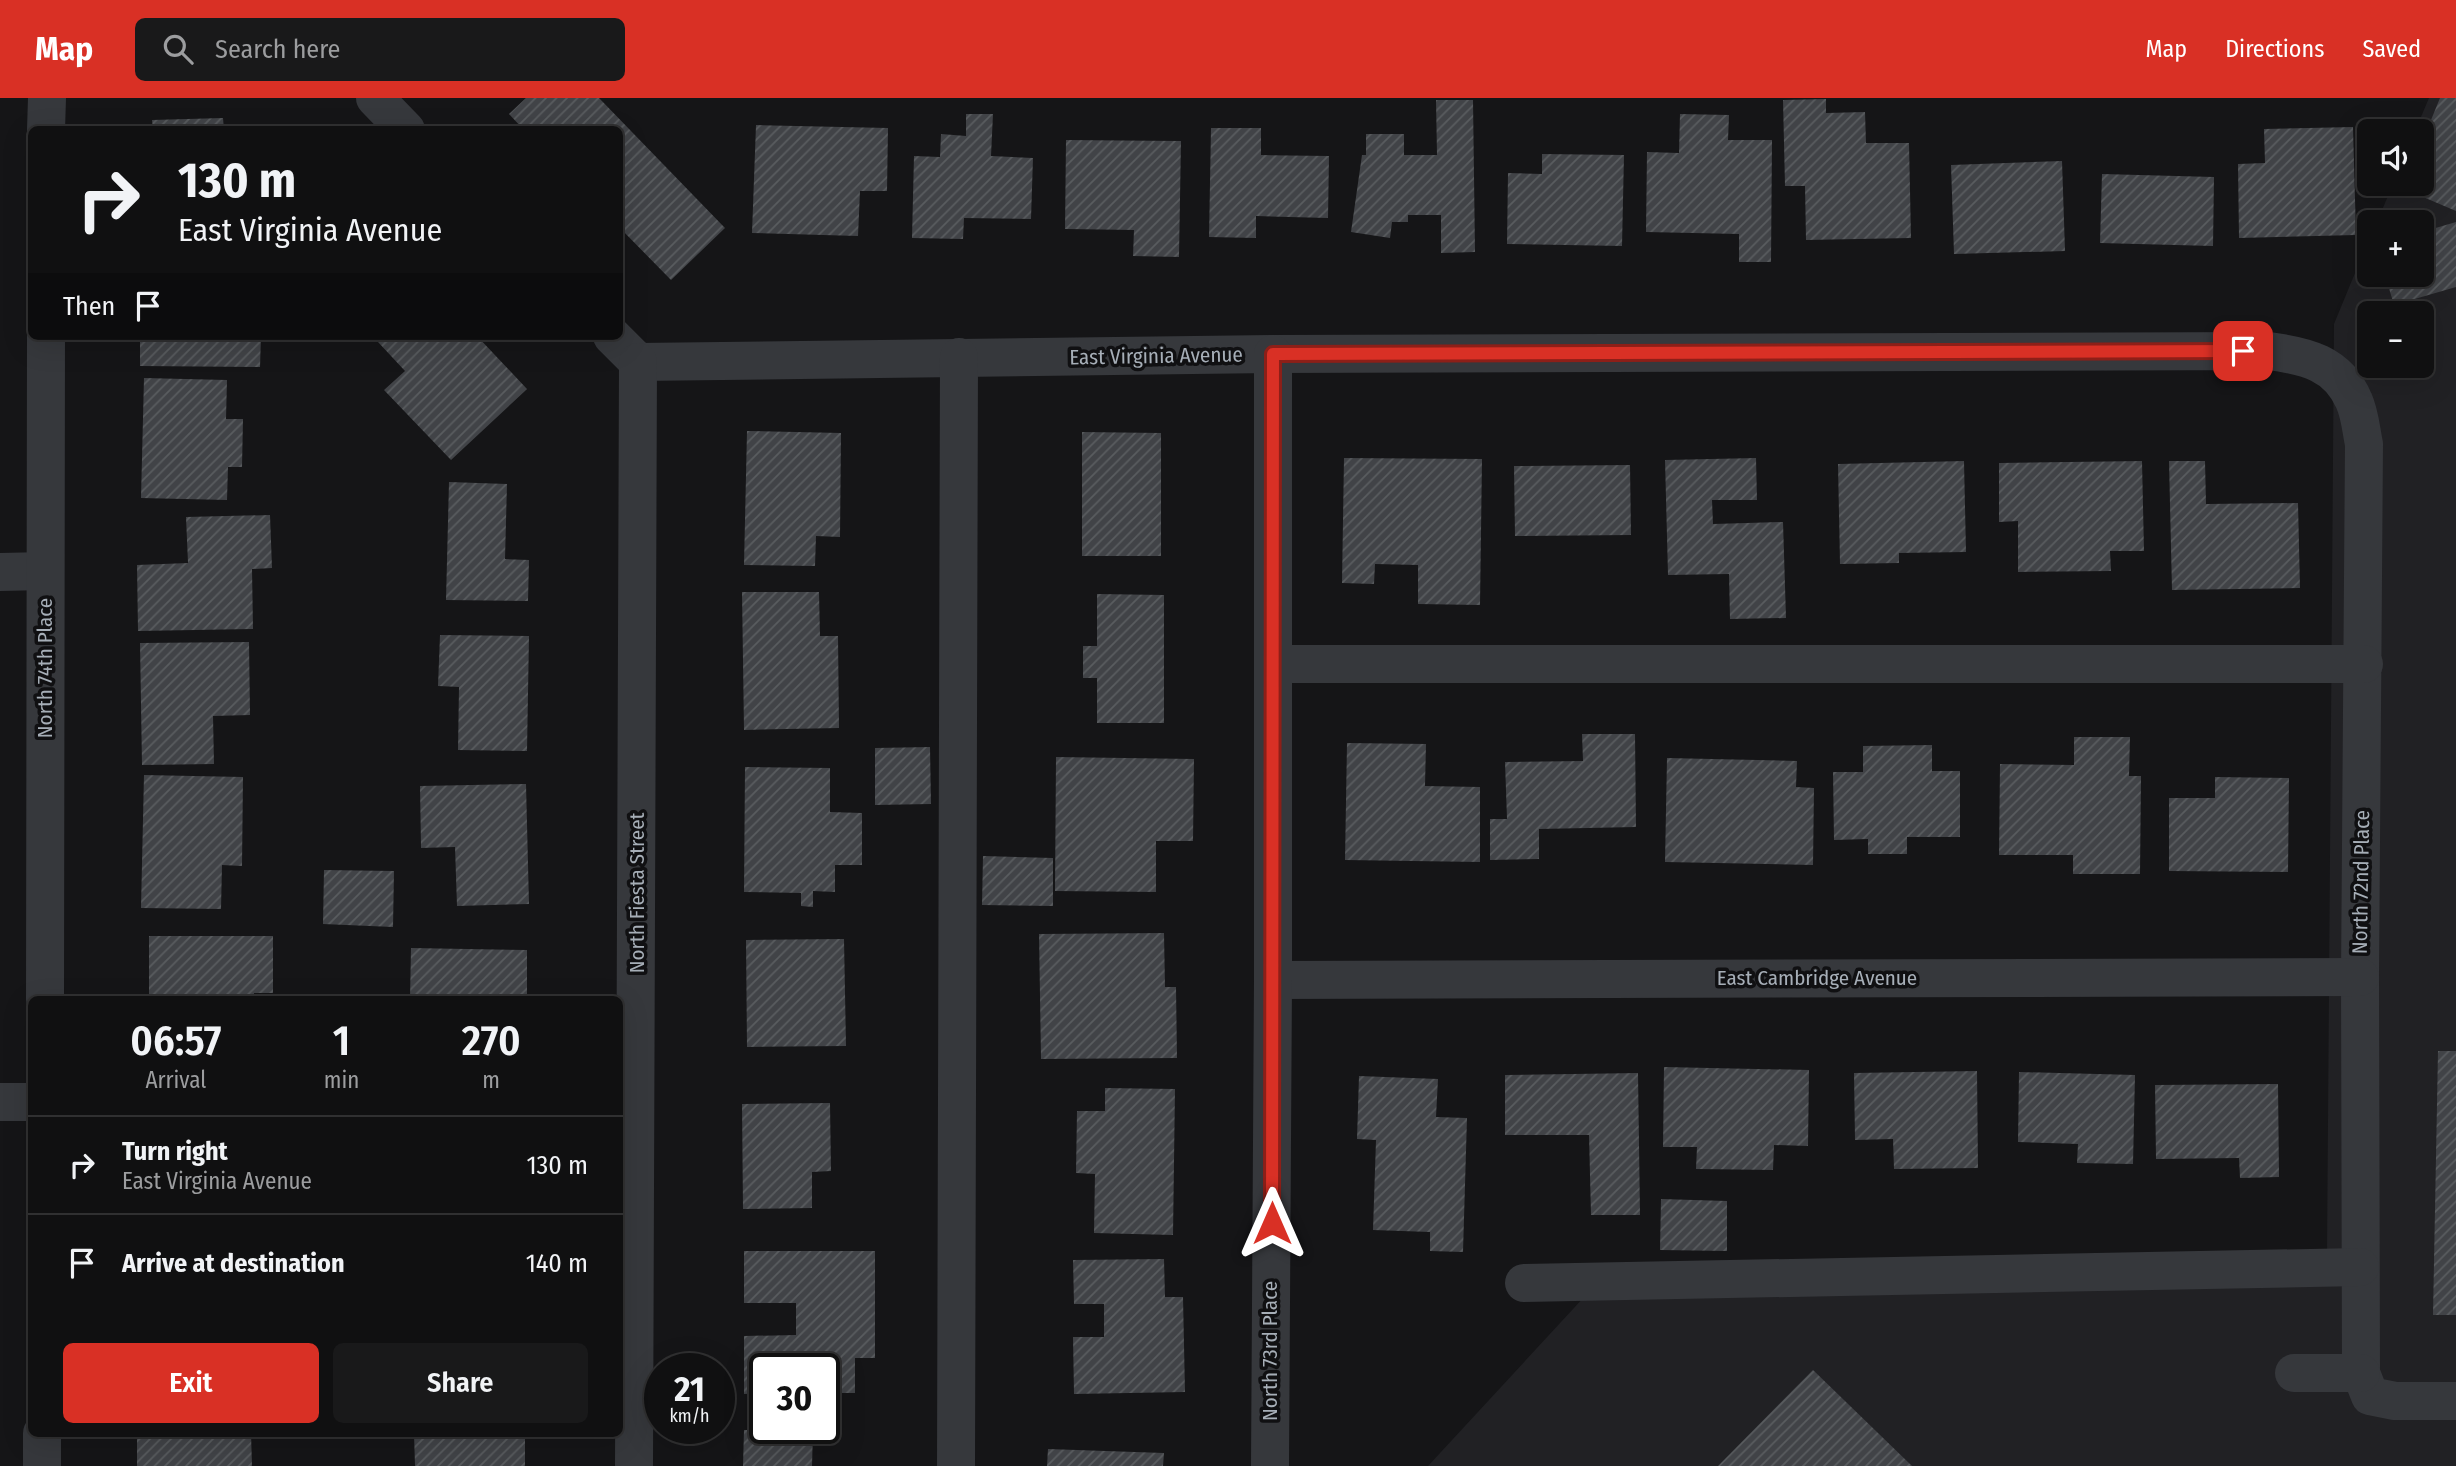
<!DOCTYPE html>
<meta charset="utf-8">
<style>
body{margin:0;font-family:"Fira Sans Condensed",sans-serif;background:#19191a;color:#f1f3f6;height:100vh;display:flex;flex-direction:column;font-size:26px;white-space:nowrap}
*{box-sizing:border-box;margin:0}
p{font-size:23px;color:#9c9d9f}
.icon{flex:none;width:38px;height:38px;fill:none;stroke:currentColor;stroke-width:2;stroke-linecap:round;stroke-linejoin:round}
.map{position:relative;flex:1;overflow:hidden}
.panel{position:absolute;left:28px;top:898px;width:595px;height:441px;display:flex;flex-direction:column;background:#101011;border-radius:10px;box-shadow:0 7px 28px #0002,0 0 0 2px #303031}
.panel>*{flex:none}
.banner{position:absolute;left:28px;top:28px;width:595px;height:214px;border-radius:10px;box-shadow:0 7px 28px #0002,0 0 0 2px #303031;background:#101011;color:#f1f3f6;overflow:hidden}
.tools{position:absolute;left:2357px;top:21px;display:grid;gap:14px}
.tools a{display:grid;place-items:center;width:77px;height:77px;border-radius:10px;background:#101011;box-shadow:0 7px 28px #0002,0 0 0 2px #303031;font-size:35px}
.speed{position:absolute;left:644px;top:1255px;display:flex;gap:14px;font-size:35px;font-weight:700;text-align:center}
.speed>*{display:grid;place-content:center;width:91px;height:91px;border-radius:50%;background:#101011;box-shadow:0 7px 28px #0002,0 0 0 2px #303031;line-height:1}
.speed small{font-size:18px;font-weight:400}
.speed .limit{border:4px solid #111;border-radius:10px;background:#fff;color:#111}
.pin{position:absolute;display:grid;place-items:center;width:60px;height:60px;color:#fff;margin:-30px;border-radius:14px;box-shadow:0 4px 10px #0006}
.me{position:absolute;width:77px;margin:-38px;rotate:0deg;stroke-linejoin:round;filter:drop-shadow(0 0 5px #0008)}
.turn{display:flex;align-items:center;gap:24px;height:147px;padding:0 35px;font-size:32px}
.turn .icon{width:91px;height:91px;stroke-width:2.5}
.turn b{display:block;font-size:49px;line-height:60px}
.then{display:flex;align-items:center;height:66px;padding:0 35px;background:#0003;gap:14px;font-size:26px}
.eta{display:flex;justify-content:space-evenly;align-items:center;height:119px;text-align:center}
.eta b{font-size:42px;font-weight:600;line-height:49px}
.cta{display:flex;gap:14px;margin-top:auto;padding:14px 35px}
.cta a{flex:1;height:80px;border-radius:10px;background:#d93025;color:#fff;font-size:28px;font-weight:600;line-height:80px;text-align:center}
.cta a+a{background:#19191a;color:#f1f3f6}
ul{padding:0;list-style:none}
li{display:flex;align-items:center;gap:21px;height:98px;padding:0 35px;border-top:2px solid #303031}
li div{flex:1}
li b{display:block;font-size:26px}
li em{font-style:normal}
header{display:flex;align-items:center;gap:42px;box-sizing:border-box;height:98px;padding:0 35px;background:#d93025;color:#fff}
header strong{font-size:33px}
nav{display:flex;gap:38px;margin-inline-start:auto;font-size:24px}
.search{width:490px;height:63px;background:#19191a;display:flex;align-items:center;gap:18px;box-sizing:border-box;padding:0 24px;border-radius:10px;color:#9c9d9f;font-size:26px}
.map>svg:first-child{display:block}
.built{fill:#212124;fill-rule:evenodd}
.building{fill:url(#building-hatch)}
.lines{fill:none;stroke-linecap:round;stroke-linejoin:round}
.minor{stroke:#36383c;stroke-width:38}
.route-casing{stroke:#8d1f18;stroke-width:18}
.route{stroke:#d93025;stroke-width:12}
.labels{text-anchor:middle;stroke-width:7;stroke-linejoin:round;paint-order:stroke}
.street-label{font-size:21px;fill:#a6aeb7;stroke:#101012}
</style>
<header>
<strong>Map</strong>
<div class="search"><svg class="icon" aria-label="search" viewBox="0 0 24 24"><circle cx="10" cy="10" r="6"/><path d="M15 15l6 6"/></svg>Search here</div>
<nav><a>Map</a><a>Directions</a><a>Saved</a></nav>
</header>
<div class="map">
<svg width="2456" height="1368" viewBox="0 0 2456 1368">
<defs>
<pattern id="building-hatch" width="6" height="6" patternUnits="userSpaceOnUse" patternTransform="scale(1.75)"><rect width="6" height="6" fill="#414347"/><path d="M-1 1l2-2M0 6l6-6M5 7l2-2" fill="none" stroke="#595c5f"/></pattern>
</defs>
<rect width="100%" height="100%" fill="#151517"/>
<path class="built" d="M2429,0H2456V1368H1428L1610,1171L2327,1155L2334,226L2369,141L2370,177H2422V124H2377L2393,86H2422V33H2415ZM2370,215H2422V268H2370Z"/>
<g class="building">
<polygon points="526,0 599,0 725,130 671,182 620,130 620,32 524,32 509,16"/>
<polygon points="2440,0 2456,0 2456,113 2402,90 2404,86 2422,86 2422,44"/>
<polygon points="1826,1 1826,15 1865,14 1866,45 1909,45 1911,140 1806,142 1805,88 1785,88 1783,2"/>
<polygon points="1436,2 1473,2 1475,154 1441,155 1441,117 1408,117 1408,124 1392,124 1390,140 1351,134 1362,57 1366,57 1366,36 1404,36 1404,57 1437,57"/>
<polygon points="966,16 993,16 991,58 1033,60 1031,121 964,120 963,141 912,140 914,58 940,59 941,36 966,38"/>
<polygon points="1680,16 1729,17 1728,42 1772,42 1771,164 1739,164 1739,136 1646,134 1647,54 1679,55"/>
<polygon points="223,20 224,32 153,32 152,22"/>
<polygon points="756,27 888,30 887,93 860,93 858,138 752,135"/>
<polygon points="2353,29 2356,137 2239,140 2238,66 2265,65 2264,31"/>
<polygon points="1211,30 1261,30 1261,57 1329,58 1328,120 1256,118 1256,140 1209,139"/>
<polygon points="1066,42 1181,43 1179,159 1133,158 1134,132 1065,131"/>
<polygon points="1542,56 1624,57 1622,148 1507,146 1508,75 1542,76"/>
<polygon points="2062,63 2065,153 1954,156 1951,67"/>
<polygon points="2102,76 2214,79 2213,148 2100,145"/>
<polygon points="2456,124 2456,189 2394,207 2385,177 2422,177 2422,134"/>
<polygon points="140,238 261,238 260,269 140,268"/>
<polygon points="385,238 477,238 527,291 451,362 384,292 405,273 378,244"/>
<polygon points="144,280 227,282 226,321 243,321 242,369 228,369 227,402 141,400"/>
<polygon points="747,333 841,335 840,439 816,438 815,468 744,467"/>
<polygon points="1082,334 1161,335 1161,458 1082,458"/>
<polygon points="1344,360 1482,361 1480,507 1418,506 1418,467 1375,466 1374,486 1342,485"/>
<polygon points="1756,360 1757,402 1712,402 1713,426 1783,424 1786,520 1730,521 1729,476 1668,477 1665,362"/>
<polygon points="1964,363 1966,454 1899,455 1899,465 1840,466 1838,366"/>
<polygon points="2142,363 2144,453 2110,453 2111,473 2018,474 2018,423 1999,424 1999,365"/>
<polygon points="2169,363 2205,363 2206,406 2298,405 2300,490 2172,492"/>
<polygon points="1630,367 1631,437 1515,438 1514,368"/>
<polygon points="449,384 507,386 505,461 529,462 528,503 446,502"/>
<polygon points="270,417 272,470 252,471 253,531 138,533 137,467 188,465 186,419"/>
<polygon points="742,494 819,494 820,538 838,538 839,630 744,632"/>
<polygon points="1097,496 1164,497 1164,625 1097,625 1097,580 1083,580 1083,548 1097,548"/>
<polygon points="440,537 529,538 527,653 458,652 459,589 438,588"/>
<polygon points="249,544 250,617 213,618 214,666 142,667 140,545"/>
<polygon points="1582,636 1635,636 1636,729 1539,731 1539,761 1490,762 1490,721 1507,721 1505,664 1583,663"/>
<polygon points="2074,639 2130,639 2129,678 2141,678 2140,776 2073,776 2073,757 1999,757 2000,666 2074,667"/>
<polygon points="1347,645 1426,646 1425,688 1480,689 1480,764 1345,762"/>
<polygon points="1932,647 1932,673 1960,673 1960,739 1907,739 1907,756 1868,756 1868,741 1834,742 1833,674 1863,674 1863,648"/>
<polygon points="930,649 931,706 875,707 875,650"/>
<polygon points="1056,659 1194,661 1193,743 1156,743 1156,794 1055,793"/>
<polygon points="1667,660 1797,663 1796,689 1814,690 1813,767 1665,764"/>
<polygon points="745,669 830,670 830,714 862,715 862,767 835,767 835,794 813,793 813,809 801,808 801,795 744,794"/>
<polygon points="144,677 243,679 242,768 222,767 221,811 141,810"/>
<polygon points="2215,679 2289,680 2288,774 2169,773 2169,700 2215,700"/>
<polygon points="526,686 529,806 457,808 455,749 421,750 420,688"/>
<polygon points="983,758 1053,760 1053,808 982,807"/>
<polygon points="324,772 394,773 393,829 323,826"/>
<polygon points="1164,835 1165,889 1176,889 1177,960 1041,961 1039,836"/>
<polygon points="149,838 273,838 273,895 254,895 254,901 149,901"/>
<polygon points="844,841 846,948 747,949 746,842"/>
<polygon points="411,850 527,852 527,901 410,901"/>
<polygon points="391,898 391,901 344,901 344,899"/>
<polygon points="2438,953 2456,953 2456,1217 2433,1217"/>
<polygon points="1664,969 1809,972 1808,1048 1774,1047 1773,1072 1696,1071 1697,1049 1663,1049"/>
<polygon points="1977,973 1978,1070 1894,1071 1893,1041 1855,1042 1854,975"/>
<polygon points="2019,974 2135,977 2133,1066 2077,1065 2078,1046 2018,1044"/>
<polygon points="1638,975 1640,1117 1591,1117 1589,1037 1505,1037 1505,977"/>
<polygon points="1359,978 1438,981 1436,1019 1467,1020 1463,1154 1430,1153 1430,1134 1373,1132 1376,1042 1357,1041"/>
<polygon points="2278,986 2279,1079 2240,1080 2239,1060 2156,1061 2155,987"/>
<polygon points="1105,990 1175,991 1173,1137 1094,1135 1095,1076 1076,1075 1077,1013 1105,1013"/>
<polygon points="830,1005 831,1073 812,1074 812,1110 743,1111 742,1006"/>
<polygon points="1661,1101 1727,1103 1727,1153 1660,1152"/>
<polygon points="744,1153 875,1153 875,1260 855,1260 855,1295 824,1295 824,1270 765,1270 765,1295 744,1296 744,1238 796,1237 796,1205 744,1205"/>
<polygon points="1164,1161 1165,1199 1183,1199 1185,1294 1074,1296 1073,1239 1104,1239 1104,1206 1074,1206 1073,1162"/>
<polygon points="1813,1272 1912,1368 1718,1368"/>
<polygon points="744,1332 813,1333 812,1368 743,1368"/>
<polygon points="187,1335 251,1335 252,1368 137,1368 137,1341 187,1340"/>
<polygon points="414,1335 525,1335 525,1368 415,1368"/>
<polygon points="1048,1351 1164,1355 1163,1368 1047,1368"/>
</g>
<g class="lines">
<g class="minor">
<polyline points="375,0 406,32"/>
<polyline points="46,32 47,0"/>
<path d="M612,238L638,264L1273,256L2269,253C2306,258 2338,265 2354,303C2360,316 2361,332 2364,346L2360,879L2361,1275L2370,1298L2395,1303H2456"/>
<polyline points="0,474 45,473"/>
<polyline points="1273,566 2364,566"/>
<polyline points="1273,882 2360,879"/>
<polyline points="45,901 46,238"/>
<polyline points="0,1004 32,1004"/>
<polyline points="1524,1185 2360,1169"/>
<polyline points="2294,1275 2361,1275"/>
<polyline points="42,1368 42,1335"/>
<polyline points="634,1368 638,264"/>
<polyline points="956,1368 959,259"/>
<polyline points="1270,1368 1273,882 1273,256"/>
</g>
</g>
<g class="lines">
<defs>
<polyline id="route" points="1272,1125 1273,256 2243,253"/>
</defs>
<use href="#route" class="route-casing"/>
<use href="#route" class="route"/>
</g>
<g class="labels">
<g class="street-label">
<text transform="translate(1156 258) rotate(-1)" y="7">East Virginia Avenue</text>
<text transform="translate(45 570) rotate(-90)" y="7">North 74th Place</text>
<text transform="translate(2361 784) rotate(-89)" y="7">North 72nd Place</text>
<text transform="translate(637 795) rotate(-90)" y="7">North Fiesta Street</text>
<text x="1817" y="887">East Cambridge Avenue</text>
<text transform="translate(1270 1253) rotate(-90)" y="7">North 73rd Place</text>
</g>
</g>
</svg>
<div class="tools">
<a><svg class="icon" aria-label="sound" viewBox="0 0 24 24"><path d="M4 9h4l5-4v14l-5-4H4zM17 9q2 3 0 6"/></svg></a>
<a>+</a>
<a>−</a>
</div>
<div class="speed"><div>21<small>km/h</small></div><div class="limit">30</div></div>
<div class="pin" style="left:2243px;top:253px;background:#d93025"><svg class="icon" aria-label="arrive" viewBox="0 0 24 24"><path d="M6 21V4h12l-3 4 3 4H6"/></svg></div>
<svg class="me" style="left:1272px;top:1125px" viewBox="-20 -20 40 40"><path d="M0-17L14 15 0 8-14 15z" fill="#d93025" stroke="#fff" stroke-width="4"/></svg>
<div class="banner">
<div class="turn"><svg class="icon" aria-label="right" viewBox="0 0 24 24"><path d="M7 20v-9h11M14 6l5 5-5 5"/></svg><div><b>130 m</b>East Virginia Avenue</div></div>
<div class="then">Then<svg class="icon" aria-label="arrive" viewBox="0 0 24 24"><path d="M6 21V4h12l-3 4 3 4H6"/></svg></div>
</div>
<section class="panel">
<div class="eta">
<div><b>06:57</b><p>Arrival</p></div>
<div><b>1</b><p>min</p></div>
<div><b>270</b><p>m</p></div>
</div>
<ul>
<li><svg class="icon" aria-label="right" viewBox="0 0 24 24"><path d="M7 20v-9h11M14 6l5 5-5 5"/></svg><div><b>Turn right</b><p>East Virginia Avenue</p></div><em>130 m</em></li>
<li><svg class="icon" aria-label="arrive" viewBox="0 0 24 24"><path d="M6 21V4h12l-3 4 3 4H6"/></svg><div><b>Arrive at destination</b></div><em>140 m</em></li>
</ul>
<div class="cta"><a>Exit</a><a>Share</a></div>
</section>
</div>
